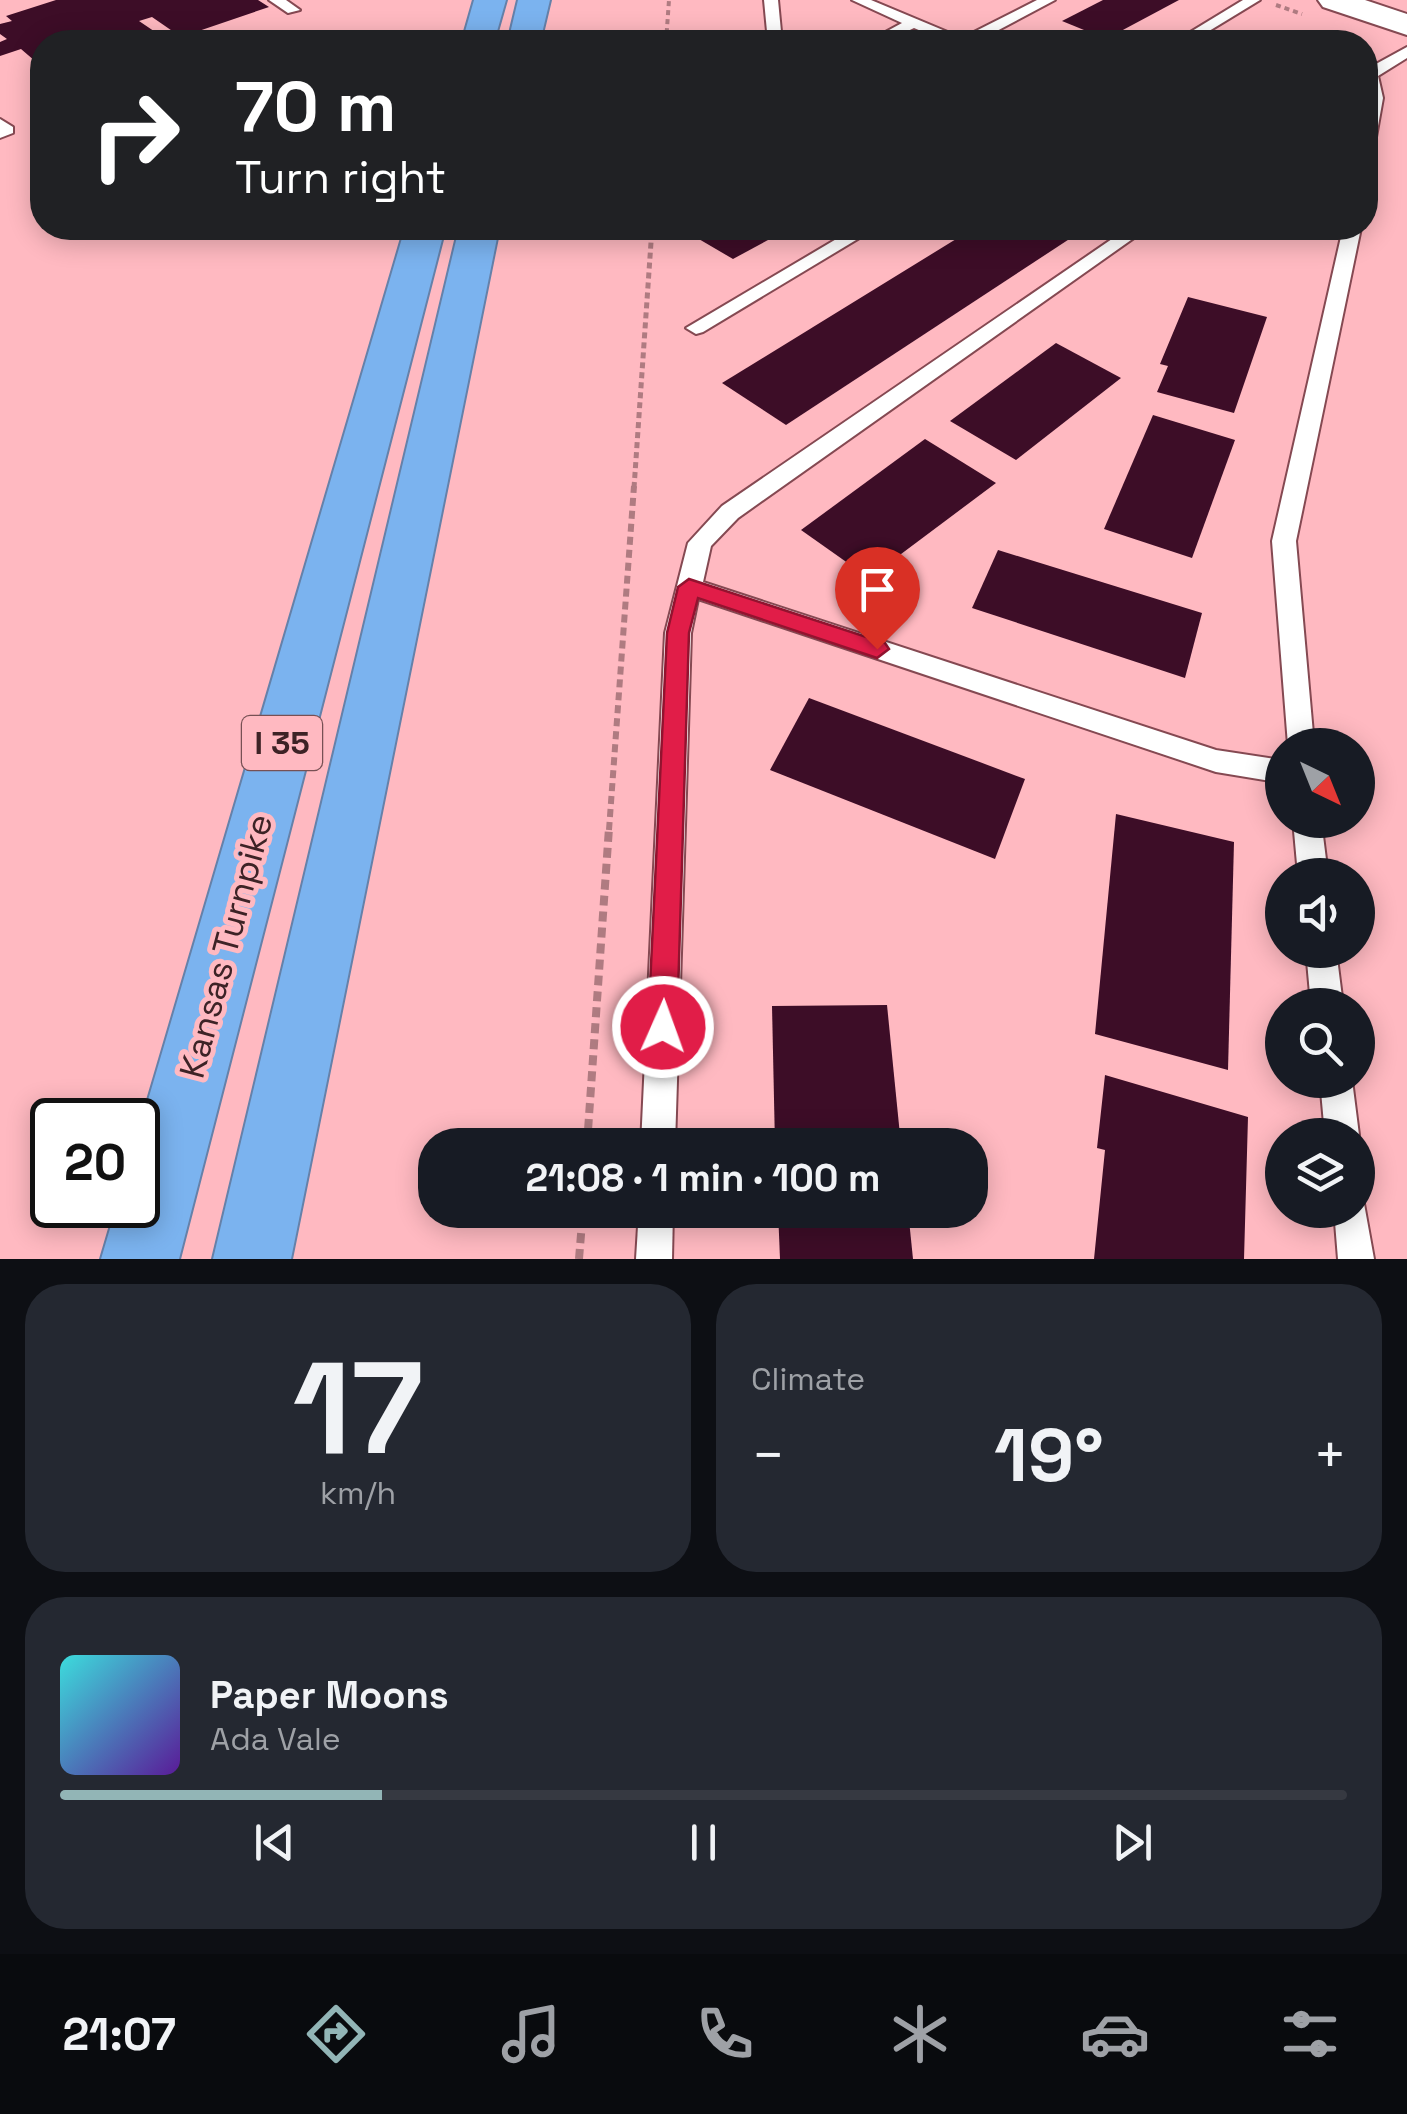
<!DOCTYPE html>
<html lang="en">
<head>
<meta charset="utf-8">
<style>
  :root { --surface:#171b24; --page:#242831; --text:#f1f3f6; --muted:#9ea1a6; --line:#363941; --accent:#92b5b6 }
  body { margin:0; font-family:"Space Grotesk",sans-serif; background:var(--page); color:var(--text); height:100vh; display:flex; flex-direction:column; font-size:38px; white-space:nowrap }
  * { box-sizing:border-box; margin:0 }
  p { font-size:32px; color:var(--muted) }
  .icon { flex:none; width:55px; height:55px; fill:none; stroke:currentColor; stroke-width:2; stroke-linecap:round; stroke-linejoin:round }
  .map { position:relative; height:1259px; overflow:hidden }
  .panel { display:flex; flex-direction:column; gap:25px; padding:25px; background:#0d0f14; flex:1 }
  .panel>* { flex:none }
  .guide { position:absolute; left:30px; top:30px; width:1348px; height:210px; border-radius:40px; box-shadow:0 5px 25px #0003; background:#202124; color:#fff; overflow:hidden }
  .needle { width:65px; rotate:137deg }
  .buttons { position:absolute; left:1265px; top:728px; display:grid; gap:20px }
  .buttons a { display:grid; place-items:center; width:110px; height:110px; border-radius:50%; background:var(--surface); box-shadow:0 5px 25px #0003; font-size:50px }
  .speed { position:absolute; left:30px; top:1098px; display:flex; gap:20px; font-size:50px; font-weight:700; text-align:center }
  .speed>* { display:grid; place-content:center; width:130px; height:130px; border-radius:50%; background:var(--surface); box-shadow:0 5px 25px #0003; line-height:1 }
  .speed .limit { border:5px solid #111; border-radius:15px; background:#fff; color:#111 }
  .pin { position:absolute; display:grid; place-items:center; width:85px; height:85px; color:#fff; margin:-102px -42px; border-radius:50% 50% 50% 0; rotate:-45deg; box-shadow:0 0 10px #0007 }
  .pin .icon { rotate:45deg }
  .me { position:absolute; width:110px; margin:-55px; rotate:2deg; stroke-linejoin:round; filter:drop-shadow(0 0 8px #0008) }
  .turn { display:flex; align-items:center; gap:35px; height:210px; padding:0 40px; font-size:45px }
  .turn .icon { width:130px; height:130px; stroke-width:2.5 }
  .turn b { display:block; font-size:70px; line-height:85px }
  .big { font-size:75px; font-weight:700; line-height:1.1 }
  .panel .widget { flex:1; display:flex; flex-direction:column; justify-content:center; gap:15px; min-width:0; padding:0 35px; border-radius:40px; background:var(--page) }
  .panel .dial { align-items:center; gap:0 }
  .dial b { font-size:130px; line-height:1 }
  .song { display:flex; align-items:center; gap:30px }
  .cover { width:120px; height:120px; border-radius:15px; background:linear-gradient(135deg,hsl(180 70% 55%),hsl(270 70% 35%)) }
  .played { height:10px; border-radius:5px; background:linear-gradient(90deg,var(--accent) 25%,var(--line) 25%) }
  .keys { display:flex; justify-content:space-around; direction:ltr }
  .heat { display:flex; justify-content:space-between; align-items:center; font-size:55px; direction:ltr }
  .panel .tiles { flex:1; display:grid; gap:25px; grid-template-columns:1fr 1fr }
  .widget:last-child { grid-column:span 2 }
  .trip { position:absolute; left:418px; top:1128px; width:570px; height:100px; border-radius:40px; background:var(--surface); box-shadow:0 5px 25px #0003; font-weight:700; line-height:100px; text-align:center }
  .dock { display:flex; height:160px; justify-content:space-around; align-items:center; background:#090b0e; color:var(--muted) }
  .dock .icon { width:70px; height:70px }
  .dock .current { color:var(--accent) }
  .dock b { font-size:45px; color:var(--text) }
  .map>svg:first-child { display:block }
  .building { fill:#3d0d27 }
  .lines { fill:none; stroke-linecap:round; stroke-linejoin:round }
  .service-casing { stroke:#854952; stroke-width:4 }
  .secondary-casing { stroke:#854952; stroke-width:4 }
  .motorway-casing { stroke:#6581a9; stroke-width:4 }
  .path-far3 { stroke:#af7b81; stroke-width:4; stroke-dasharray:5 4; stroke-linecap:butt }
  .path-far2 { stroke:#af7b81; stroke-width:5; stroke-dasharray:6 4; stroke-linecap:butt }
  .path-far1 { stroke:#af7b81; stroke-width:6; stroke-dasharray:8 5; stroke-linecap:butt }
  .path { stroke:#af7b81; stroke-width:8; stroke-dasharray:10 6; stroke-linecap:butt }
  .service { fill:#fff; fill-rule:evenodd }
  .secondary { fill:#fff; fill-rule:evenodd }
  .motorway { fill:#7bb3ef; fill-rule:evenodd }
  .route { fill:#e11d48; stroke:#92132f; stroke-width:2.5 }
  .labels { text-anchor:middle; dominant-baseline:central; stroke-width:10; stroke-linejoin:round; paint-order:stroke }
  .shield { fill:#ffb9c1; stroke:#775054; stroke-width:2.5 }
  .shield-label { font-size:32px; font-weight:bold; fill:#3d2326 }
  .street-label { font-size:35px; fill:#3d2326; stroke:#ffb9c1 }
</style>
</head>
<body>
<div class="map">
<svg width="1407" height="1259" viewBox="0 0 1407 1259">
  <rect width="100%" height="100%" fill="#ffb9c1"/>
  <g class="building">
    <path d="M56 0H258L269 7 181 37 152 17 139 21 170 42H42V67L21 49 0 56V42L7 39 0 34V24L12 21 6 16Z"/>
    <path d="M1103 0H1179L1106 39 1062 21Z"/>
    <path d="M680 228H790L733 259Z"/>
    <path d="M974 228H1063L1077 234 786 425 722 383Z"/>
    <path d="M1188 297 1267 317 1234 413 1157 392 1168 366 1160 364Z"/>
    <path d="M1056 343 1121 378 1016 460 950 421Z"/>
    <path d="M1153 415 1235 440 1192 558 1104 529Z"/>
    <path d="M925 439 996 483 869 578 801 530Z"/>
    <path d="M998 550 1202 613 1185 678 972 608Z"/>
    <path d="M809 698 1025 779 995 859 770 770Z"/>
    <path d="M1116 814 1234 842 1228 1070 1095 1034Z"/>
    <path d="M887 1005 901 1145H775L772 1006Z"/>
    <path d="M1105 1075 1248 1117 1244 1259H1094L1105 1150 1097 1148Z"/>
    <path d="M778 1210H908L913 1259H780Z"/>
  </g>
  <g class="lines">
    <defs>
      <g id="service">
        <path d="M269 0H286L300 10 288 13Z"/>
        <path d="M764 0H778L782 42H768Z"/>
        <path d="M852 0H871L962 38 1037 0H1055L976 42H947L914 28 885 42H867L902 23Z"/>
        <path d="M1243 0H1260L1191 42H1174Z"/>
        <path d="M1407 47V58L1378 76 1383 98 1373 154 1365 159V70Z"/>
        <path d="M0 119 13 127V133L0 138Z"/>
        <path d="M855 228H876L703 332 696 334 686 328Z"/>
        <path d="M1128 228H1148L738 518 711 546 703 582 1216 750 1282 760V783L1216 772 698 599 691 633 675 1145H641L665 633 688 543 722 506Z"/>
        <path d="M1343 228H1361L1296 541 1314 745H1288L1272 541Z"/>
        <path d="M1293 820H1321L1328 875H1298Z"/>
        <path d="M1306 950H1336L1343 1005H1311Z"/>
        <path d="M1320 1080H1352L1359 1135 1358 1138V1135H1325Z"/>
        <path d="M1358 1195 1363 1198 1374 1259H1338L1334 1210H1358Z"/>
        <path d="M639 1210H673L672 1259H636Z"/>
      </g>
      <path id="secondary" d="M1318 0H1365L1407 14V35L1323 7Z"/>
      <g id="motorway">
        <path d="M474 0H506L494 42H462Z"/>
        <path d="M518 0H550L540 42H508Z"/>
        <path d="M405 228H445L179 1259H101L117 1205H138V1134Z"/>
        <path d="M459 228H499L291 1259H213Z"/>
      </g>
    </defs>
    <use href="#service" class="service-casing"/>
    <use href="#secondary" class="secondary-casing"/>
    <use href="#motorway" class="motorway-casing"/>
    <g class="path-far3">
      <path d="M1276 5 1302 14"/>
      <path d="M666 42 669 0"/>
    </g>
    <path class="path-far2" d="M634 488 652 228"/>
    <path class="path-far1" d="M609 830 634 486"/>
    <g class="path">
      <path d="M587 1145 609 828"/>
      <path d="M579 1259 583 1210"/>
    </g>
    <use href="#service" class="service"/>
    <use href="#secondary" class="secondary"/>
    <use href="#motorway" class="motorway"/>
  </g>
  <path class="route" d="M689 579 885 643 889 649 877 658 698 598 689 633 677 1027 673 1037 663 1041 653 1037 648 1027 667 633 678 587Z"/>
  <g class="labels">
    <rect class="shield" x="242" y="716" width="80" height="54" rx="8"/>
    <g class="shield-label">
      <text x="282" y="743">I 35</text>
    </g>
    <g class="street-label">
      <text transform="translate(226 946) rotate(-75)">Kansas Turnpike</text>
    </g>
  </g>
</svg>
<div class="buttons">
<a><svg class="needle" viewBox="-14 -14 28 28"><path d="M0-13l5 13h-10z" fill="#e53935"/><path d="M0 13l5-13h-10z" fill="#9ea1a6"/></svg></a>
<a><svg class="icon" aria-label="sound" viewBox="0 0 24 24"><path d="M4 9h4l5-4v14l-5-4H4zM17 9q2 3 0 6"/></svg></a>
<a><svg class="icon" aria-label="search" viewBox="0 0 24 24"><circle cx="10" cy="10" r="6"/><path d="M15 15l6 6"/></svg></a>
<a><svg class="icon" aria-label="layers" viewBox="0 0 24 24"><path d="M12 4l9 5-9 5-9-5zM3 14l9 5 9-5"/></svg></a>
</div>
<div class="speed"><div class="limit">20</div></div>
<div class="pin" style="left:877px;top:649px;background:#d93025"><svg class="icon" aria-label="arrive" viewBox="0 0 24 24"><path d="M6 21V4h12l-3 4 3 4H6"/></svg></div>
<svg class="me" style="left:663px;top:1027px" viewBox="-20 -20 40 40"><circle r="17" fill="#e11d48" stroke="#fff" stroke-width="3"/><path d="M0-11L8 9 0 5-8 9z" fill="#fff"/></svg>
<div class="trip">21:08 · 1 min · 100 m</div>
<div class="guide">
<div class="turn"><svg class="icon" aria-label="right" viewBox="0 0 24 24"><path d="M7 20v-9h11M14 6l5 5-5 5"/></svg><div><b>70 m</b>Turn right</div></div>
</div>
</div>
<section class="panel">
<div class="tiles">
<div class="widget dial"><b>17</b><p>km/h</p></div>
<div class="widget"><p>Climate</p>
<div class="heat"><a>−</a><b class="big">19°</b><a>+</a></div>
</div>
<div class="widget">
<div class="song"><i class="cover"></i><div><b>Paper Moons</b><p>Ada Vale</p></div></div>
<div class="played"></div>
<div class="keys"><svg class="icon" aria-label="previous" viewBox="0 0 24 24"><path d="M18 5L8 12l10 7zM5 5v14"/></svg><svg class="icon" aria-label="pause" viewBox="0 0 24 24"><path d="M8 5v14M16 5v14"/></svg><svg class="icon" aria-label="next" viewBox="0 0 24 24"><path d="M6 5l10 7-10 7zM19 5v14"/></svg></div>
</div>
</div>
</section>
<nav class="dock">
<b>21:07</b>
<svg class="icon current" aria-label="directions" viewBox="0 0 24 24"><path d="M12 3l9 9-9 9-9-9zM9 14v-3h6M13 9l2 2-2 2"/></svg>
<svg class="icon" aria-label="music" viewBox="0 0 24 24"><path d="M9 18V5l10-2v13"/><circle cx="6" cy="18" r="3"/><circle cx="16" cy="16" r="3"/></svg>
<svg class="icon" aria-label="phone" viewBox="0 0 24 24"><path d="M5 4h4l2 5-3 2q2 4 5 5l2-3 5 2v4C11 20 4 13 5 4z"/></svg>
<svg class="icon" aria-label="climate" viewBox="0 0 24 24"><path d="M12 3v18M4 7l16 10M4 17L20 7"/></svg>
<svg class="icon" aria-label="car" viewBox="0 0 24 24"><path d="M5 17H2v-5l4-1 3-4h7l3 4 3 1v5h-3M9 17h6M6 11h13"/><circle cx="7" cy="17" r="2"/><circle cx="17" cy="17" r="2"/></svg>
<svg class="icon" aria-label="filters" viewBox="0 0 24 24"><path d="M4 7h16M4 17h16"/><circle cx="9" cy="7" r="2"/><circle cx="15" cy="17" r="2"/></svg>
</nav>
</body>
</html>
